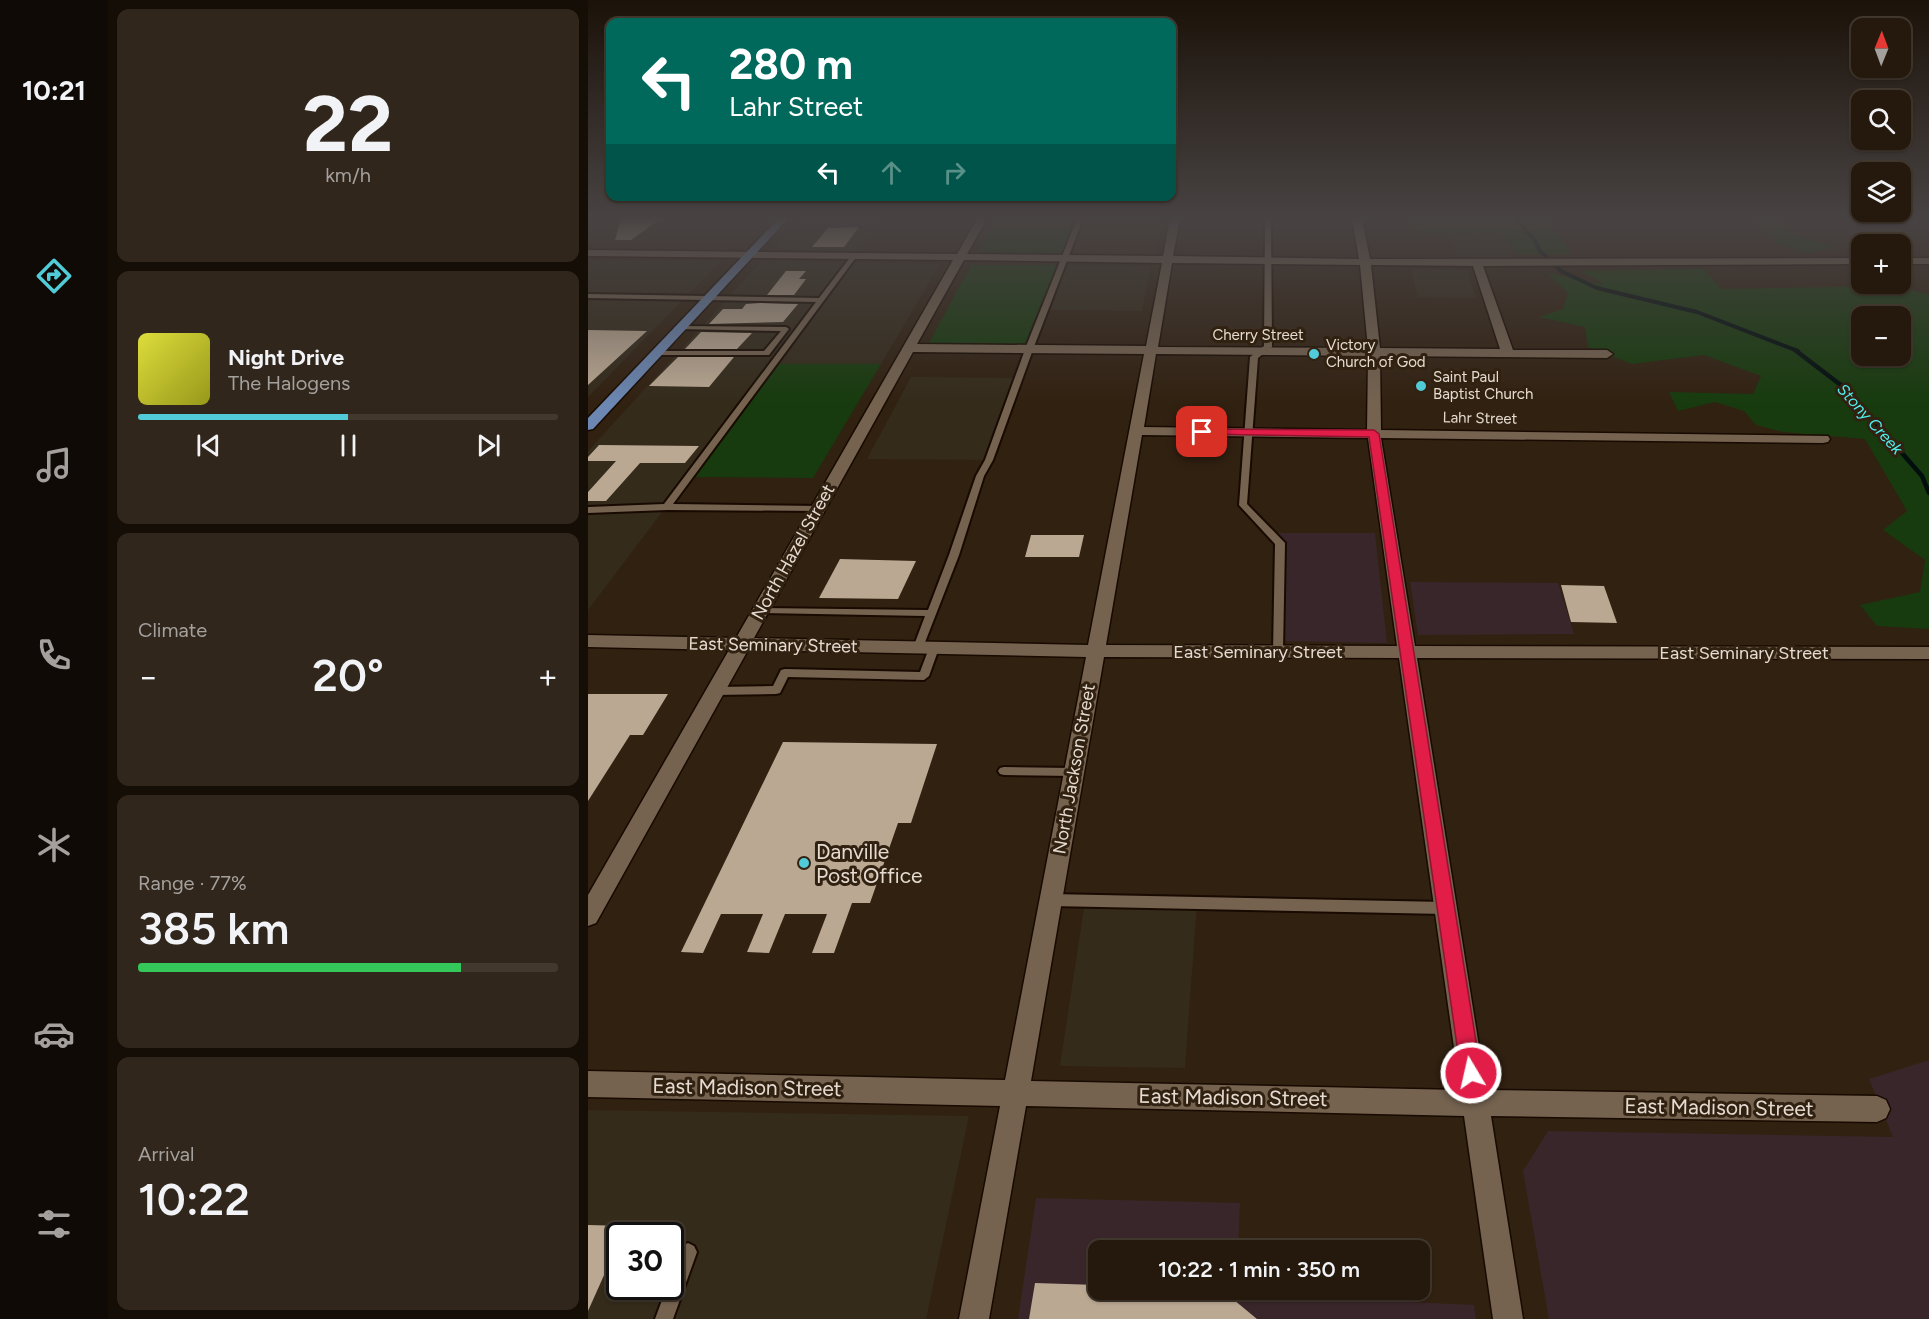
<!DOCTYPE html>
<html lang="en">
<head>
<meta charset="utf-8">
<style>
  :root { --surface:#25190d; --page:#31261b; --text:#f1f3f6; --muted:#a3a09d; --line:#42382e; --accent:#52cbd8 }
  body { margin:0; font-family:Figtree,sans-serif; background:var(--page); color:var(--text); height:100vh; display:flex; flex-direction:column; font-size:22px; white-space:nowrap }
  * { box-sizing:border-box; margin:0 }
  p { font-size:20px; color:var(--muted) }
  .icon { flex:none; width:33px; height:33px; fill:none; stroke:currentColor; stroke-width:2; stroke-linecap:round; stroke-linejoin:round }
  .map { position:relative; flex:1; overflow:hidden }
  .panel { display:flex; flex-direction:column; gap:9px; padding:9px; background:#140e07; width:480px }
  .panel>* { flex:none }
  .hud { position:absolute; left:18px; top:18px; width:570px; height:183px; border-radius:12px; box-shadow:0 2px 4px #0004,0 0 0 2px var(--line); background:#00695c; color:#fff; overflow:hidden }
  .needle { width:39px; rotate:1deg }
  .controls { position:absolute; left:1263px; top:18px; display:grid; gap:12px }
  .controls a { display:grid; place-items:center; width:60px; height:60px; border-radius:12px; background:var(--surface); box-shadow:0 2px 4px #0004,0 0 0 2px var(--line); font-size:30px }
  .speed { position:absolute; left:18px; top:1222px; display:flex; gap:12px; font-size:30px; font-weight:700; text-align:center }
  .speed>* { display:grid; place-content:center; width:78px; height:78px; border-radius:50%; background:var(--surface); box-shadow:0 2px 4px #0004,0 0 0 2px var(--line); line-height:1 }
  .speed .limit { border:3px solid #111; border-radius:9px; background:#fff; color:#111 }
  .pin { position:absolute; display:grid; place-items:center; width:51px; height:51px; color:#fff; margin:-26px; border-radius:12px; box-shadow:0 3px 9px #0006 }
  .me { position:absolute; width:66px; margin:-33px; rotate:351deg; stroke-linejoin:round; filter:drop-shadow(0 0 4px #0008) }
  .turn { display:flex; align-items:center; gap:21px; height:126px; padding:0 24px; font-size:27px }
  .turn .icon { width:78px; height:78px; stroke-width:2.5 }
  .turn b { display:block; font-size:42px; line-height:51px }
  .lanes { display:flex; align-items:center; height:57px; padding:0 24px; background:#0003; justify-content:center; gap:30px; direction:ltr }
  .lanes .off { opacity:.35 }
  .big { font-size:45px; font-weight:600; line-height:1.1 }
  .panel .tile { flex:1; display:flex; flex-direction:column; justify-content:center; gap:9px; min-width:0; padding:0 21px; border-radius:12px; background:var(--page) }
  .panel .dial { align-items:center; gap:0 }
  .dial b { font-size:78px; line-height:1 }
  .song { display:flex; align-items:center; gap:18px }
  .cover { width:72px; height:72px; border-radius:9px; background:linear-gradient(135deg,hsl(60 70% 55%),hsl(60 70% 35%)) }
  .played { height:6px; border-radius:3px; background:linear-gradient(90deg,var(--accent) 50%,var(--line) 50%) }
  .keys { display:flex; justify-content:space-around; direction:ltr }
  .heat { display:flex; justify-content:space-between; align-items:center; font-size:33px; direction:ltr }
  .charge { height:9px; border-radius:4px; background:linear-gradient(90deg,#34c759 77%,var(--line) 0) }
  .trip { position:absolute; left:500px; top:1240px; width:342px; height:60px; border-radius:12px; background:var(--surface); box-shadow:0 2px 4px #0004,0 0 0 2px var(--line); font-weight:600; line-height:60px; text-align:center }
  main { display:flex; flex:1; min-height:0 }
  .dock { display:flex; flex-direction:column; width:108px; justify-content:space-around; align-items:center; background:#0f0a05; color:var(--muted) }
  .dock .icon { width:42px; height:42px }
  .dock .selected { color:var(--accent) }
  .dock b { font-size:27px; color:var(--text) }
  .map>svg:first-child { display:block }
  .commercial { fill:#342b1b; fill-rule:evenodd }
  .industrial { fill:#39262a }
  .built { fill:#3b2710 }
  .green { fill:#173b0e; fill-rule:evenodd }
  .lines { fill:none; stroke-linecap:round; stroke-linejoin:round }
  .stream-far1 { stroke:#020e0e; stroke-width:4 }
  .stream { stroke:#020e0e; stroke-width:4.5 }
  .building { fill:#baa893 }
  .lane-casing { stroke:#180a00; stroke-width:4 }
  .street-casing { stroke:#180a00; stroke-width:3 }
  .primary-casing { stroke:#180a00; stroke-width:3 }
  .lane { fill:#756350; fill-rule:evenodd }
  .street { fill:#756350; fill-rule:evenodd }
  .primary { fill:#6b87b2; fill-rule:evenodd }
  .route { fill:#e11d48; stroke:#92132f; stroke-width:1.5 }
  .poi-dot { fill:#52cbd8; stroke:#312111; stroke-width:2 }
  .labels { text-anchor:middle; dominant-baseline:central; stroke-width:6; stroke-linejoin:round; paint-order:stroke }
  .far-street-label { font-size:15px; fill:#e6dbd1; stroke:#312111 }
  .far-poi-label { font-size:15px; fill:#e6dbd1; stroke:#312111; text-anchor:start }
  .far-water-label { font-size:16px; font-style:italic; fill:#4ef1f1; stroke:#312111 }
  .street-label { font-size:18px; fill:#e6dbd1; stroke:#312111 }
  .near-poi-label { font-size:21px; fill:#e6dbd1; stroke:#312111; text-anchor:start }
  .near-street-label { font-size:21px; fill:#e6dbd1; stroke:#312111 }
</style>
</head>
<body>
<main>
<nav class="dock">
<b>10:21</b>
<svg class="icon selected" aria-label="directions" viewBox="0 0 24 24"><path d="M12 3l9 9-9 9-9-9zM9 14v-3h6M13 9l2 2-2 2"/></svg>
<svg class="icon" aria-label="music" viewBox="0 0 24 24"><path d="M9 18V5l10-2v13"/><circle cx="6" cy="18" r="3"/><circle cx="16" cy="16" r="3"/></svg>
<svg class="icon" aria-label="phone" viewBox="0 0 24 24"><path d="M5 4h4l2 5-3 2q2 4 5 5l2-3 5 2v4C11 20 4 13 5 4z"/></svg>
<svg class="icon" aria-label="climate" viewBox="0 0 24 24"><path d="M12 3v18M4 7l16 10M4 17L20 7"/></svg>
<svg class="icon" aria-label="car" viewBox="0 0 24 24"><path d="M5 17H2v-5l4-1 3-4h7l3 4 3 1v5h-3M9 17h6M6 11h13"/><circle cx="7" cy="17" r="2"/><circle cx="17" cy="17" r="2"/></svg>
<svg class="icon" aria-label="filters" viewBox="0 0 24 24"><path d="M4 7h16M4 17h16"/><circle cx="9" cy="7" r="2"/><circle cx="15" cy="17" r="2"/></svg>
</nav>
<section class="panel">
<div class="tile dial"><b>22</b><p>km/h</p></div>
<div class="tile">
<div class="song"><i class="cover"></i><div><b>Night Drive</b><p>The Halogens</p></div></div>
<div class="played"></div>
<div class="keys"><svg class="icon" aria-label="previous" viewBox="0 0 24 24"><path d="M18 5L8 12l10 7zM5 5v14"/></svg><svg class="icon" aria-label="pause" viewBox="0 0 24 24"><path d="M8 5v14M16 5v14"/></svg><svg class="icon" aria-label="next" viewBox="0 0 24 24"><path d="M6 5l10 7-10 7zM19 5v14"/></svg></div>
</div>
<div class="tile"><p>Climate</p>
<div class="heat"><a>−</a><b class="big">20°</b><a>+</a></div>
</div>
<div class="tile"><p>Range · 77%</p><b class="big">385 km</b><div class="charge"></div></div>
<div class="tile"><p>Arrival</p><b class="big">10:22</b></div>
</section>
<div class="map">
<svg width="1341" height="1319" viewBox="0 0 1341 1319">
  <rect width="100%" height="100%" fill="#312111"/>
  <g class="commercial">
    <path d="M213 219H296L272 251 185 250Z"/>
    <path d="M875 231 911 232 922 244 927 257 870 258 860 233Z"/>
    <path d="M0 260 133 261 0 397Z"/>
    <path d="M174 261 352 264 293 364H186L0 610V451Z"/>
    <path d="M473 265 563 266 554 311 457 310Z"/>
    <path d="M823 269 879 270 888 298 830 297Z"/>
    <path d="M323 377 431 378 401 460 279 459Z"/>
    <path d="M497 901 609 903 597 1068 472 1066Z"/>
    <path d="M0 1110 381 1116 338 1319H0ZM32 1236H82V1287H32Z"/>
  </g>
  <g class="industrial">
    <path d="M682 533H787L799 643 690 641 692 544Z"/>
    <path d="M822 582 970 583 986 634 830 635Z"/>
    <path d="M1341 1060V1319H961L935 1171 960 1131 1305 1137 1281 1079Z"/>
    <path d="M448 1198 652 1203 650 1251H510V1290H648V1294L886 1305 888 1319H430Z"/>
  </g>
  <path class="built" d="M492 219H572L565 254 477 253Z"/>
  <g class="green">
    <path d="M408 219H492L477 253 390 252Z"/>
    <path d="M820 219H955L965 227 984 254H930L911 232 846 234 822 228Z"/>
    <path d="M1162 219H1189L1204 235 1248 247 1219 253 1189 243Z"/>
    <path d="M383 265H473L443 344 341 343Z"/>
    <path d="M1116 269 1133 289 1302 286 1341 294V629L1289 626 1272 605 1332 592 1337 560 1295 530 1319 511 1277 439 1195 432 1168 425 1156 411 1127 402 1090 411 1081 392 1165 394 1173 376 1116 355 1044 364 1000 347 997 327 951 317 975 309 980 293 959 273 1013 284H1017L991 271ZM1274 316H1312V356H1274Z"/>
    <path d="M186 364H293L225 478 102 477Z"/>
  </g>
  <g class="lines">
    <path class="stream-far1" d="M928 219 946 239 952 251 973 271 1009 288 1109 312 1210 351"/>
    <path class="stream" d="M1207 350 1258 389 1334 476 1341 493"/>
  </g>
  <g class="building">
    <path d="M36 219H72L43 240H27L32 222Z"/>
    <path d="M271 227 256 247H224L240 228Z"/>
    <path d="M198 271H218L211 279H218L206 295H179Z"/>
    <path d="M158 304 172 303 210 304 195 322 121 324 135 309H154Z"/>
    <path d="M0 330 59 331 0 385Z"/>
    <path d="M113 332 164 333 149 349H97Z"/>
    <path d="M90 357H146L121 387 61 386Z"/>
    <path d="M11 445 111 446 97 463H52L18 501H0V492L28 461H0V457Z"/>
    <path d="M443 535H496L491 557H437Z"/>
    <path d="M252 559 328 561 310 599 231 598Z"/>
    <path d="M973 585 1016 586 1029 623 983 622Z"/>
    <path d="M0 694H80L55 735H42L0 801Z"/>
    <path d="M195 742 349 744 323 823H310L282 903H264L246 953H224L239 914H197L181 953 159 952 175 914H133L115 953 93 952Z"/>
    <path d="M0 1225 38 1226 0 1311Z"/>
    <path d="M447 1283 510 1285V1290H634L669 1319H441Z"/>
  </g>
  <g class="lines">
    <defs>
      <g id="lane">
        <path d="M489 219H495L447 344 405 460 396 476 371 555 334 650H326L325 648 337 616 168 613 167 611 172 608 340 610 361 555 388 476 397 460 439 344Z"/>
        <path d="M677 219H683L684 347 670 358 659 504 697 543 695 652 690 655 685 652 687 544 651 505 662 357 676 346Z"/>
        <path d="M264 255 269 256 85 504 230 506 233 507V511L79 510 0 513V507L76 504 228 302 0 298V294L231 298Z"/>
        <path d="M92 326 198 327 201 329 181 355H66L65 353 69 351H176L193 331 90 329V327Z"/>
        <path d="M346 645 351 648 341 676 336 680 200 677 192 693 188 694 127 695 122 691 127 687 185 686 193 670 197 669 332 672 341 648Z"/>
        <path d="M416 767 486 768 490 769 492 772 490 775 486 776 416 775 412 774 410 771 412 768Z"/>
        <path d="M462 894 857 902 862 904 864 908 862 912 857 914 462 906 457 904 455 900 457 896Z"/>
        <path d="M100 1243 106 1246 109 1252 85 1319H67L79 1287H82V1277L94 1246Z"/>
      </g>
      <g id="street">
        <path d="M389 219H399L379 254 575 256 582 219H592L585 256 771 259 764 219H774L782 259 1274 258V264L895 266 925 350H1019L1025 354 1019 358 792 356 793 430 1240 436 1242 439 1240 442 1235 443 793 438 827 646 1341 647V659L829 658 898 1090 1289 1096 1298 1100 1302 1109 1298 1118 1289 1122 903 1116 935 1319H905L876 1116 438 1106 401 1319H371L412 1106 0 1097V1071L417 1080 498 657 160 650 8 923 0 926V895L141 650 0 647V635L148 638 365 260 0 256V250L369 254ZM376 260 574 263 558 346 329 344ZM584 263 772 265 780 348 570 347ZM783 265 885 266 912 349 792 348ZM325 352 556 354 500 645 166 638ZM568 354 780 356 779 430 556 427ZM554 435 780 438 809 646 518 645ZM516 657 811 658 872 1090 443 1081Z"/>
        <rect x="1312" y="258" width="29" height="6"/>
      </g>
      <path id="primary" d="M190 219H200L5 429 0 430V418Z"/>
    </defs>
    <use href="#lane" class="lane-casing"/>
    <use href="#street" class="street-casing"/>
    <use href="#primary" class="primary-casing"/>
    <use href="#lane" class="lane"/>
    <use href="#street" class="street"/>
    <use href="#primary" class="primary"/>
  </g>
  <linearGradient id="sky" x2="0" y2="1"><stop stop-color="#1b1209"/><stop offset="0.54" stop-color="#484343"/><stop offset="1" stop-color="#484343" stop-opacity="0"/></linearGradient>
  <rect width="1341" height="404" fill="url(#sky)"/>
  <path class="route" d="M614 429 786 430 791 434 893 1073 890 1079 883 1082 876 1079 873 1073 781 437 610 434 608 432Z"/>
  <g class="poi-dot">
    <circle cx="726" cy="354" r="6"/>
    <circle cx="833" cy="386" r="6"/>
    <circle cx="216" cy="863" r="6"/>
  </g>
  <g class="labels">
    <g class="far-street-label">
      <text x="670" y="335">Cherry Street</text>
      <text transform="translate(892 418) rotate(1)">Lahr Street</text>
    </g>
    <g class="far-poi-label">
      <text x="738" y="345">Victory<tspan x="738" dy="17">Church of God</tspan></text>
      <text x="845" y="377">Saint Paul<tspan x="845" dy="17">Baptist Church</tspan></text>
    </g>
    <g class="far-water-label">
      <text transform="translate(1282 419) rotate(48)">Stony Creek</text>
    </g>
    <g class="street-label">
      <text transform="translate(205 552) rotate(-61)">North Hazel Street</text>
      <text transform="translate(185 645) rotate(1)">East Seminary Street</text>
      <text x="670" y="652">East Seminary Street</text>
      <text x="1156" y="653">East Seminary Street</text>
      <text transform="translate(486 769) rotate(-80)">North Jackson Street</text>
    </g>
    <g class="near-poi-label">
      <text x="228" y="851">Danville<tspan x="228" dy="24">Post Office</tspan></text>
    </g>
    <g class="near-street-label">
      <text transform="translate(159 1087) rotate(1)">East Madison Street</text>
      <text transform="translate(645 1097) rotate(1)">East Madison Street</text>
      <text transform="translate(1131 1107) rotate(1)">East Madison Street</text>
    </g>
  </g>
</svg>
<div class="controls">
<a><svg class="needle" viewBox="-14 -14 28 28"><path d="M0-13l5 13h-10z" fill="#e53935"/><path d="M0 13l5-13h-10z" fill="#a3a09d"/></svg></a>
<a><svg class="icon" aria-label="search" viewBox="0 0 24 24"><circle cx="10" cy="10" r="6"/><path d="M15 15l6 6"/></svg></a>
<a><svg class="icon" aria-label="layers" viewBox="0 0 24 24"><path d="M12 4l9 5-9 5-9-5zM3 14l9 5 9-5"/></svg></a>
<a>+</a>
<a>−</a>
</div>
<div class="speed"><div class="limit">30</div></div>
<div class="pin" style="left:614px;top:432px;background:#d93025"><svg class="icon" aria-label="arrive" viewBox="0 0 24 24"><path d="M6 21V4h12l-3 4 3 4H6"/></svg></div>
<svg class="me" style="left:883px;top:1073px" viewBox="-20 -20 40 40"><circle r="17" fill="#e11d48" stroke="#fff" stroke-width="3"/><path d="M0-11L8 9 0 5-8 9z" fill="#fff"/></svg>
<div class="trip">10:22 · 1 min · 350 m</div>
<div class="hud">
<div class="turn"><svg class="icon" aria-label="left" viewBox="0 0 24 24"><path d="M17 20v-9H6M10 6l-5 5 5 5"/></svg><div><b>280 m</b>Lahr Street</div></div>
<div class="lanes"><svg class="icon" aria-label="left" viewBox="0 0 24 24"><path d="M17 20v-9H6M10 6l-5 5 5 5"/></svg><svg class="icon off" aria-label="ahead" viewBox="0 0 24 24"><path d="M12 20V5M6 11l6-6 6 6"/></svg><svg class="icon off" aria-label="right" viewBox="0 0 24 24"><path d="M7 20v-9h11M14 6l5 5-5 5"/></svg></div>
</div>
</div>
</main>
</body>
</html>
